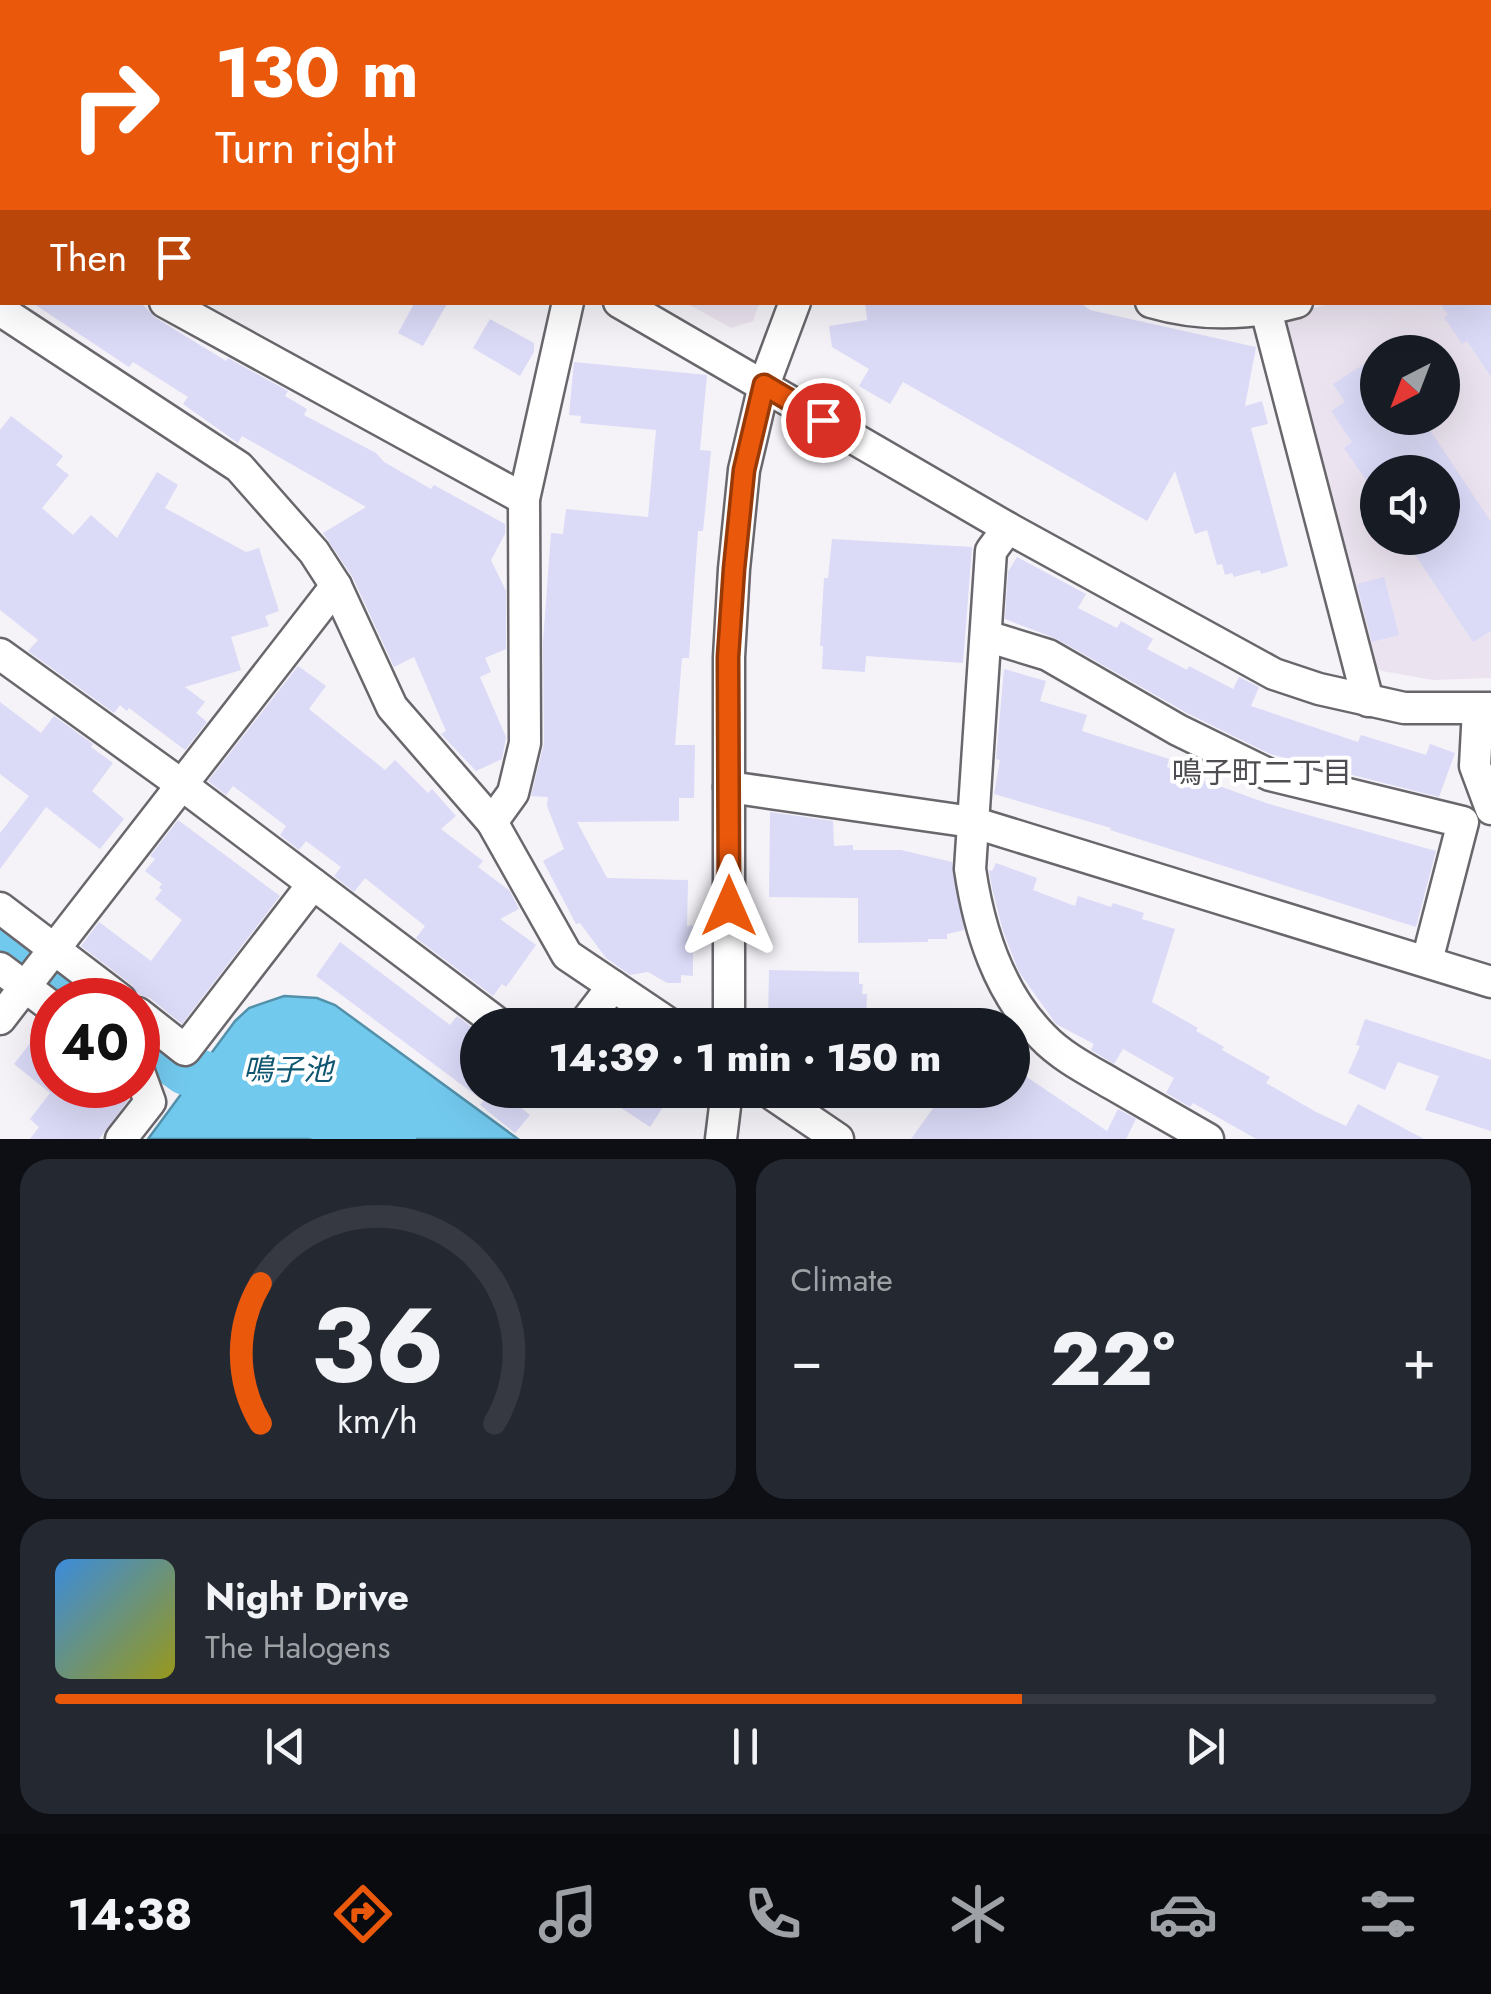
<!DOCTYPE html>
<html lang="en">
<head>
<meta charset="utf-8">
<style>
  :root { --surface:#171b24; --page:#242831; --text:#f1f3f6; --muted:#9ea1a6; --line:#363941; --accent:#ea580c }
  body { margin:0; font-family:Jost,"Noto Sans JP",sans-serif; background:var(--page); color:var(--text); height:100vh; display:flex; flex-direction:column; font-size:38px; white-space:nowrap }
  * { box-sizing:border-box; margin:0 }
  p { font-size:32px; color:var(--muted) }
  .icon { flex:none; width:55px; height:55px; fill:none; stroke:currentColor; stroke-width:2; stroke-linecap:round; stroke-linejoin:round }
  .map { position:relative; height:1139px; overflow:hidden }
  .details { display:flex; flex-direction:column; gap:20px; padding:20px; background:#0d0f14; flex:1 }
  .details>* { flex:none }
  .top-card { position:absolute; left:0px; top:0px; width:1492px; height:305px; box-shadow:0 10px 40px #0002; background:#ea580c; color:#fff; overflow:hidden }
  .needle { width:65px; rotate:222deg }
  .tools { position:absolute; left:1360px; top:335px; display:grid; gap:20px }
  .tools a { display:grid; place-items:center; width:100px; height:100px; border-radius:50%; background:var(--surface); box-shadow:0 10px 40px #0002; font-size:50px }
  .speed { position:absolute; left:30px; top:978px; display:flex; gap:20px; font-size:50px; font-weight:700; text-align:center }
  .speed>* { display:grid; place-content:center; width:130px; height:130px; border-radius:50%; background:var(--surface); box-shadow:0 10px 40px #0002; line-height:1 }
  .speed .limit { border:15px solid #d22; background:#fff; color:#111 }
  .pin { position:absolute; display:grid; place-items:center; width:85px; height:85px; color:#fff; margin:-42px; border:5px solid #fff; border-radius:50%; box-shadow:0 2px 10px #0007 }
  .me { position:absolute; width:110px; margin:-55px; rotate:0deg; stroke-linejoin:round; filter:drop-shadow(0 0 8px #0008) }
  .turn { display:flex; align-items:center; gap:35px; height:210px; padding:0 50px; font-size:45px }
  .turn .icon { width:130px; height:130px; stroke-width:2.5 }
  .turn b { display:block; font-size:70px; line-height:85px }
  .then { display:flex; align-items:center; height:95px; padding:0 50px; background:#0003; gap:20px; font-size:38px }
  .big { font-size:75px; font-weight:800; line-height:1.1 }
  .details .widget { flex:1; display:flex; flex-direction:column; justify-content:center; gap:15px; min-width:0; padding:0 35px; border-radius:30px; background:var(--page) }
  .details .dial { align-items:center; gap:0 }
  .dial svg { height:260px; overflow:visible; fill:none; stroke:var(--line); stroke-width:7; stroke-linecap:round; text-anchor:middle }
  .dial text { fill:var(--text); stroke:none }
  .song { display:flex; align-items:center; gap:30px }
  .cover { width:120px; height:120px; border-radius:15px; background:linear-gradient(135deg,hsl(210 70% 55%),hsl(60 70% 35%)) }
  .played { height:10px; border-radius:5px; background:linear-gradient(90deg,var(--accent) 70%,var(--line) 70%) }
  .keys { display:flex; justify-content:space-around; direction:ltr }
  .heat { display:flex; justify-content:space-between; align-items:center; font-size:55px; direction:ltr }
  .details .tiles { flex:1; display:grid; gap:20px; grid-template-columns:1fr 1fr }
  .widget:last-child { grid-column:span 2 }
  .trip { position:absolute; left:460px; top:1008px; width:570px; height:100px; border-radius:50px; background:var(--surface); box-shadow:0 10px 40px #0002; font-weight:800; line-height:100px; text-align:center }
  .tab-bar { display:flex; height:160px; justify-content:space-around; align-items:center; background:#090b0e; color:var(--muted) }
  .tab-bar .icon { width:70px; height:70px }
  .tab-bar .selected { color:var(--accent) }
  .tab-bar b { font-size:45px; color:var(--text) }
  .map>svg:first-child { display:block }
  .built { fill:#ebe4f0; fill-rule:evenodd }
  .green { fill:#dee9a4 }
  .water { fill:#72c9ee; stroke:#5390aa; stroke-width:2.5 }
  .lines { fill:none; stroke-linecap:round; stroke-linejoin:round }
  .river { stroke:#72c9ee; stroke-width:50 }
  .building { fill:#dbdaf7 }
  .minor-casing { stroke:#69676c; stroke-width:35 }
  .minor { stroke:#fff; stroke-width:30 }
  .route-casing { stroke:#983908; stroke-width:25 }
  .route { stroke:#ea580c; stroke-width:18 }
  .labels { text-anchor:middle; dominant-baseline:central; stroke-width:8; stroke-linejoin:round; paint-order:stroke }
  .neighbourhood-label { font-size:30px; fill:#4f4d51; stroke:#fff }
  .water-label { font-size:30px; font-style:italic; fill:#0f5670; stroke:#fff }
</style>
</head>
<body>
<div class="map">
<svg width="1491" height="1139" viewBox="0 0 1491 1139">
  <rect width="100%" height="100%" fill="#f5f3f8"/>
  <g class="built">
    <path d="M160 0H408L164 2Z"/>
    <path d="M1491 176V678L1433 680 1382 671 1369 664 1281 328 1288 316 1332 303 1490 302ZM1378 352H1442V418H1378ZM1378 472H1442V538H1378Z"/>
    <path d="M686 303H759L753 321 731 328Z"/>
  </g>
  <path class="green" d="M992 0H1391L1393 2H990Z"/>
  <path class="water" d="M284 996 317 998 335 1005 518 1139H148L235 1021 249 1008Z"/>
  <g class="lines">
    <g class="river">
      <path d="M0 936 89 1000"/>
      <path d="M138 1035 186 1070 391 1139"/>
    </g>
  </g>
  <g class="building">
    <path d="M31 302H140L156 318 226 361 228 358 288 391 285 396 307 409 304 415 376 453 384 462 431 489 434 485 505 524V534L491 560 506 591V649L485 658 491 672 480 677 506 737 502 759 476 771 441 734 446 731 414 657 394 667 353 578 323 533 366 507 242 436 238 443 183 404 188 397 133 362 129 367Z"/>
    <path d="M415 302H448L423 346 398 333Z"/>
    <path d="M865 302H1079L1090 310 1256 347 1245 406 1262 401 1268 424 1251 428 1288 566 1261 574 1260 570 1234 577 1232 573 1225 575 1222 564 1217 565 1207 530 1195 534 1175 471 1147 521 903 382 890 404 859 386 869 369 832 347 829 326 867 320Z"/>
    <path d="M1439 302H1491V377L1467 341 1462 344 1444 317 1448 315Z"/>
    <path d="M490 319 534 343V352L520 376 473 348Z"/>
    <path d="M1378 355V418H1422L1491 522V631L1473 642 1404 538H1442V472H1378V498L1344 448 1352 442 1331 411 1345 402 1333 384Z"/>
    <path d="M574 362 707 375 700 450 711 451 703 531H698L689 658H682L675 745H695L694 798H679V821L577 822 607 878 688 880 687 926 693 925V976L681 975V983H667L648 972 630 975 606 958 580 923 576 924 543 861 564 849 547 806 548 797 531 796 544 743 543 642 551 533 563 534 566 509 648 517 656 430 580 423 581 416 569 415Z"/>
    <path d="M11 416 63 456 56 465 69 475 42 508 73 535 91 515 117 538 157 472 178 485 165 508 246 552 259 548 279 611 265 616 269 626 231 637 241 670 185 687 205 702 196 713 207 722 185 750 129 708 127 711 120 705 114 713 28 651 38 640 0 610V430Z"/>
    <path d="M832 539 972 547 963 663 866 656 865 672 822 669 823 646H820L824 578H828Z"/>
    <path d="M1017 557 1086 594 1078 608 1117 628 1121 621 1153 639 1147 649 1187 670 1189 666 1233 689 1239 677 1259 687 1251 706 1358 742 1361 735 1426 755 1430 744 1455 753 1439 797 1270 754 1187 713 1057 639 1005 619 1008 572Z"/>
    <path d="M1384 577 1399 635 1372 642 1357 584Z"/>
    <path d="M298 666 326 686 309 709 385 770 395 760 428 793 432 789 456 816 441 829 483 861 478 867 510 891 519 909 500 919 536 945 506 987 502 984 493 996 416 938 425 926 365 878 354 892 334 876 341 867 306 841 299 850 280 835 286 826 233 786 226 795 208 781Z"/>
    <path d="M1004 669 1046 681 1040 701 1087 715 1082 731 1169 759 1167 767 1266 803 1436 851 1416 927 1110 830 1111 828 994 794 1000 760 996 759Z"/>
    <path d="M0 702 41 733 54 716 93 744 91 747 113 763 92 791 124 819 100 849 46 807 0 869V833L29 796 0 774Z"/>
    <path d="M770 812 833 821 834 846 853 845V850H901L952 862 964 930 947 934V939H928V942L858 943V898L769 897Z"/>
    <path d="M178 820 280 896 182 1024 150 998 139 995 132 985 81 946 99 922 151 961 182 920 155 899 162 890 159 888 162 884 145 871 155 859 150 856Z"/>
    <path d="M996 863 1037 878 1033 890 1075 906 1078 896 1111 907 1113 903 1144 913 1142 919 1175 929 1152 1002 1198 1028 1196 1031 1224 1047 1222 1050 1270 1077 1266 1083 1316 1112 1346 1126 1358 1104 1424 1139H1256L1193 1103 1190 1107 1166 1093 1174 1078 1123 1049 1114 1064 1091 1050 1094 1044 1056 1024 1019 972 1003 931 992 888 989 870 992 871Z"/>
    <path d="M340 942 450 1025 457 1016 478 1032V1097L316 976Z"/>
    <path d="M769 970 859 972V984H863L862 994H867L866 1025H768Z"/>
    <path d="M1365 1019 1491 1060V1131L1425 1110 1439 1076 1398 1062 1385 1090 1348 1073 1360 1046 1356 1045Z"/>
    <path d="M38 1033 52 1046V1089L56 1085H117L127 1092 129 1099 99 1139H30L39 1127 30 1119 50 1093 14 1064Z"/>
    <path d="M1012 1067 1107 1131 1118 1109 1136 1119 1126 1139H911L946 1090H1012Z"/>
    <path d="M491 1090H500L530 1115 515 1133 480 1105Z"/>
    <path d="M594 1090H674L650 1127Z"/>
  </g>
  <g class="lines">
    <defs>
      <g id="minor">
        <path d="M95 0 100 2"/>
        <path d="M641 0 645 2"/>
        <path d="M423 2 425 0"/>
        <path d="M950 2 951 0"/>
        <path d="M1490 161 1491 160"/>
        <path d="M0 214 2 215"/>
        <path d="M165 302 524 499"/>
        <path d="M619 302 1008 528 1274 674 1319 689 1404 708H1491"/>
        <path d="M1151 302C1199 316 1249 315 1297 302"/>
        <path d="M0 310 239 467 314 552 336 586 392 707 492 822 567 955 671 1025"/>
        <path d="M1266 310 1368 701"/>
        <path d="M1008 528 991 551 970 869C979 930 998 992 1043 1037 1062 1057 1090 1071 1114 1085 1145 1103 1177 1121 1208 1139"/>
        <path d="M986 636 1048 655 1178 730 1270 775 1463 822 1427 961"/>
        <path d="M0 654 182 785 500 1025"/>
        <path d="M1478 709 1475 766 1491 809"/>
        <path d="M729 787 972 822 1491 982"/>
        <path d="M492 822 513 793 525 743 524 499 568 302"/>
        <path d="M0 908 121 1000"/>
        <path d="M0 968 52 1007"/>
        <path d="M138 1013 185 1050 313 884"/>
        <path d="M0 1019 336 586"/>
        <path d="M583 1025 613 986"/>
        <path d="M729 1025V657L734 569 744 470 764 385 795 302"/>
        <path d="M766 1090 838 1139"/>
        <path d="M121 1139 150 1102 138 1069"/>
        <path d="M721 1139 727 1090"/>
      </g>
    </defs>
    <use href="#minor" class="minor-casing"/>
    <use href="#minor" class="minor"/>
  </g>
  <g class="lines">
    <defs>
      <path id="route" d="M729 906 728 657 734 569 744 470 764 385 823 420"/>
    </defs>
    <use href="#route" class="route-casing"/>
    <use href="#route" class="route"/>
  </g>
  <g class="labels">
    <g class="neighbourhood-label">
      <text x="1262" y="772">鳴子町二丁目</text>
    </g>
    <g class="water-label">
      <text x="288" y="1069">鳴子池</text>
    </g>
  </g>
</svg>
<div class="tools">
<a><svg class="needle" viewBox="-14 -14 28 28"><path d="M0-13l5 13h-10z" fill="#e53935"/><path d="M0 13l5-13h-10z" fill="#9ea1a6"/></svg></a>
<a><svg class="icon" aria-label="sound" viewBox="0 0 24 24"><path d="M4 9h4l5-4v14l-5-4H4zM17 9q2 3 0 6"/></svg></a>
</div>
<div class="speed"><div class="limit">40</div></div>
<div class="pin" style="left:823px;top:420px;background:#d93025"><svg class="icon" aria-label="arrive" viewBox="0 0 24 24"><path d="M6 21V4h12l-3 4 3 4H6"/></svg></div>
<svg class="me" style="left:729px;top:906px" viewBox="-20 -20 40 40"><path d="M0-17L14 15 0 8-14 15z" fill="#ea580c" stroke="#fff" stroke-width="4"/></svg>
<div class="trip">14:39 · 1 min · 150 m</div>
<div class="top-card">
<div class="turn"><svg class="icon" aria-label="right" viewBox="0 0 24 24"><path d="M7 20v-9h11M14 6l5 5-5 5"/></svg><div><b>130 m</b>Turn right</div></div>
<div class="then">Then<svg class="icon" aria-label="arrive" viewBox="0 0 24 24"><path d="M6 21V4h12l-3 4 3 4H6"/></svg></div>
</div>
</div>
<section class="details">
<div class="tiles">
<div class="widget dial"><svg viewBox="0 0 100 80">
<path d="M14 69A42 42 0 1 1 86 69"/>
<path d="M14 69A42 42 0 0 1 14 26" stroke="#ea580c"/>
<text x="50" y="56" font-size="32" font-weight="700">36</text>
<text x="50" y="72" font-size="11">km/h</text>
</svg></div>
<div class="widget"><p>Climate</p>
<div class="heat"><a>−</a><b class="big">22°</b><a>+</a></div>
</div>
<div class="widget">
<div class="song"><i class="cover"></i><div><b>Night Drive</b><p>The Halogens</p></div></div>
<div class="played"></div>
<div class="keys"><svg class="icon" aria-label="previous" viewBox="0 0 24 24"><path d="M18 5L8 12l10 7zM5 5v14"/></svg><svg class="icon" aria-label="pause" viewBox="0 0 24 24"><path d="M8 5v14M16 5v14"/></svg><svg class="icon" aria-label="next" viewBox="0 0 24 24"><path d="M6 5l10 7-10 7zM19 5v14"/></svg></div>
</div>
</div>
</section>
<nav class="tab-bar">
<b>14:38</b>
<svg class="icon selected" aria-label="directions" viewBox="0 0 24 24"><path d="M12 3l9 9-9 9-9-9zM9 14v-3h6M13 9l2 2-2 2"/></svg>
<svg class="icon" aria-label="music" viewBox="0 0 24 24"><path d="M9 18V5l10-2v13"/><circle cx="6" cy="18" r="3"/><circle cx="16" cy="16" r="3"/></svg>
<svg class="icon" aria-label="phone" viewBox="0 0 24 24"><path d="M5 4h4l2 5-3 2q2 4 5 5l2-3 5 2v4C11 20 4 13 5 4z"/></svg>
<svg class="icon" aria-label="climate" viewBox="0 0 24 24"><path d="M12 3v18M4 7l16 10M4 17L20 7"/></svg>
<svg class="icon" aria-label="car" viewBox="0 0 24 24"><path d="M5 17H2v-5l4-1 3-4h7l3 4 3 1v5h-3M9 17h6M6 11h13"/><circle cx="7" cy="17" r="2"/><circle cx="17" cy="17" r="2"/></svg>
<svg class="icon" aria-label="filters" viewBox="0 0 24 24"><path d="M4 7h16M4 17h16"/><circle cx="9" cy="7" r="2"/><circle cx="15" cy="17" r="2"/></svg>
</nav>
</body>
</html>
